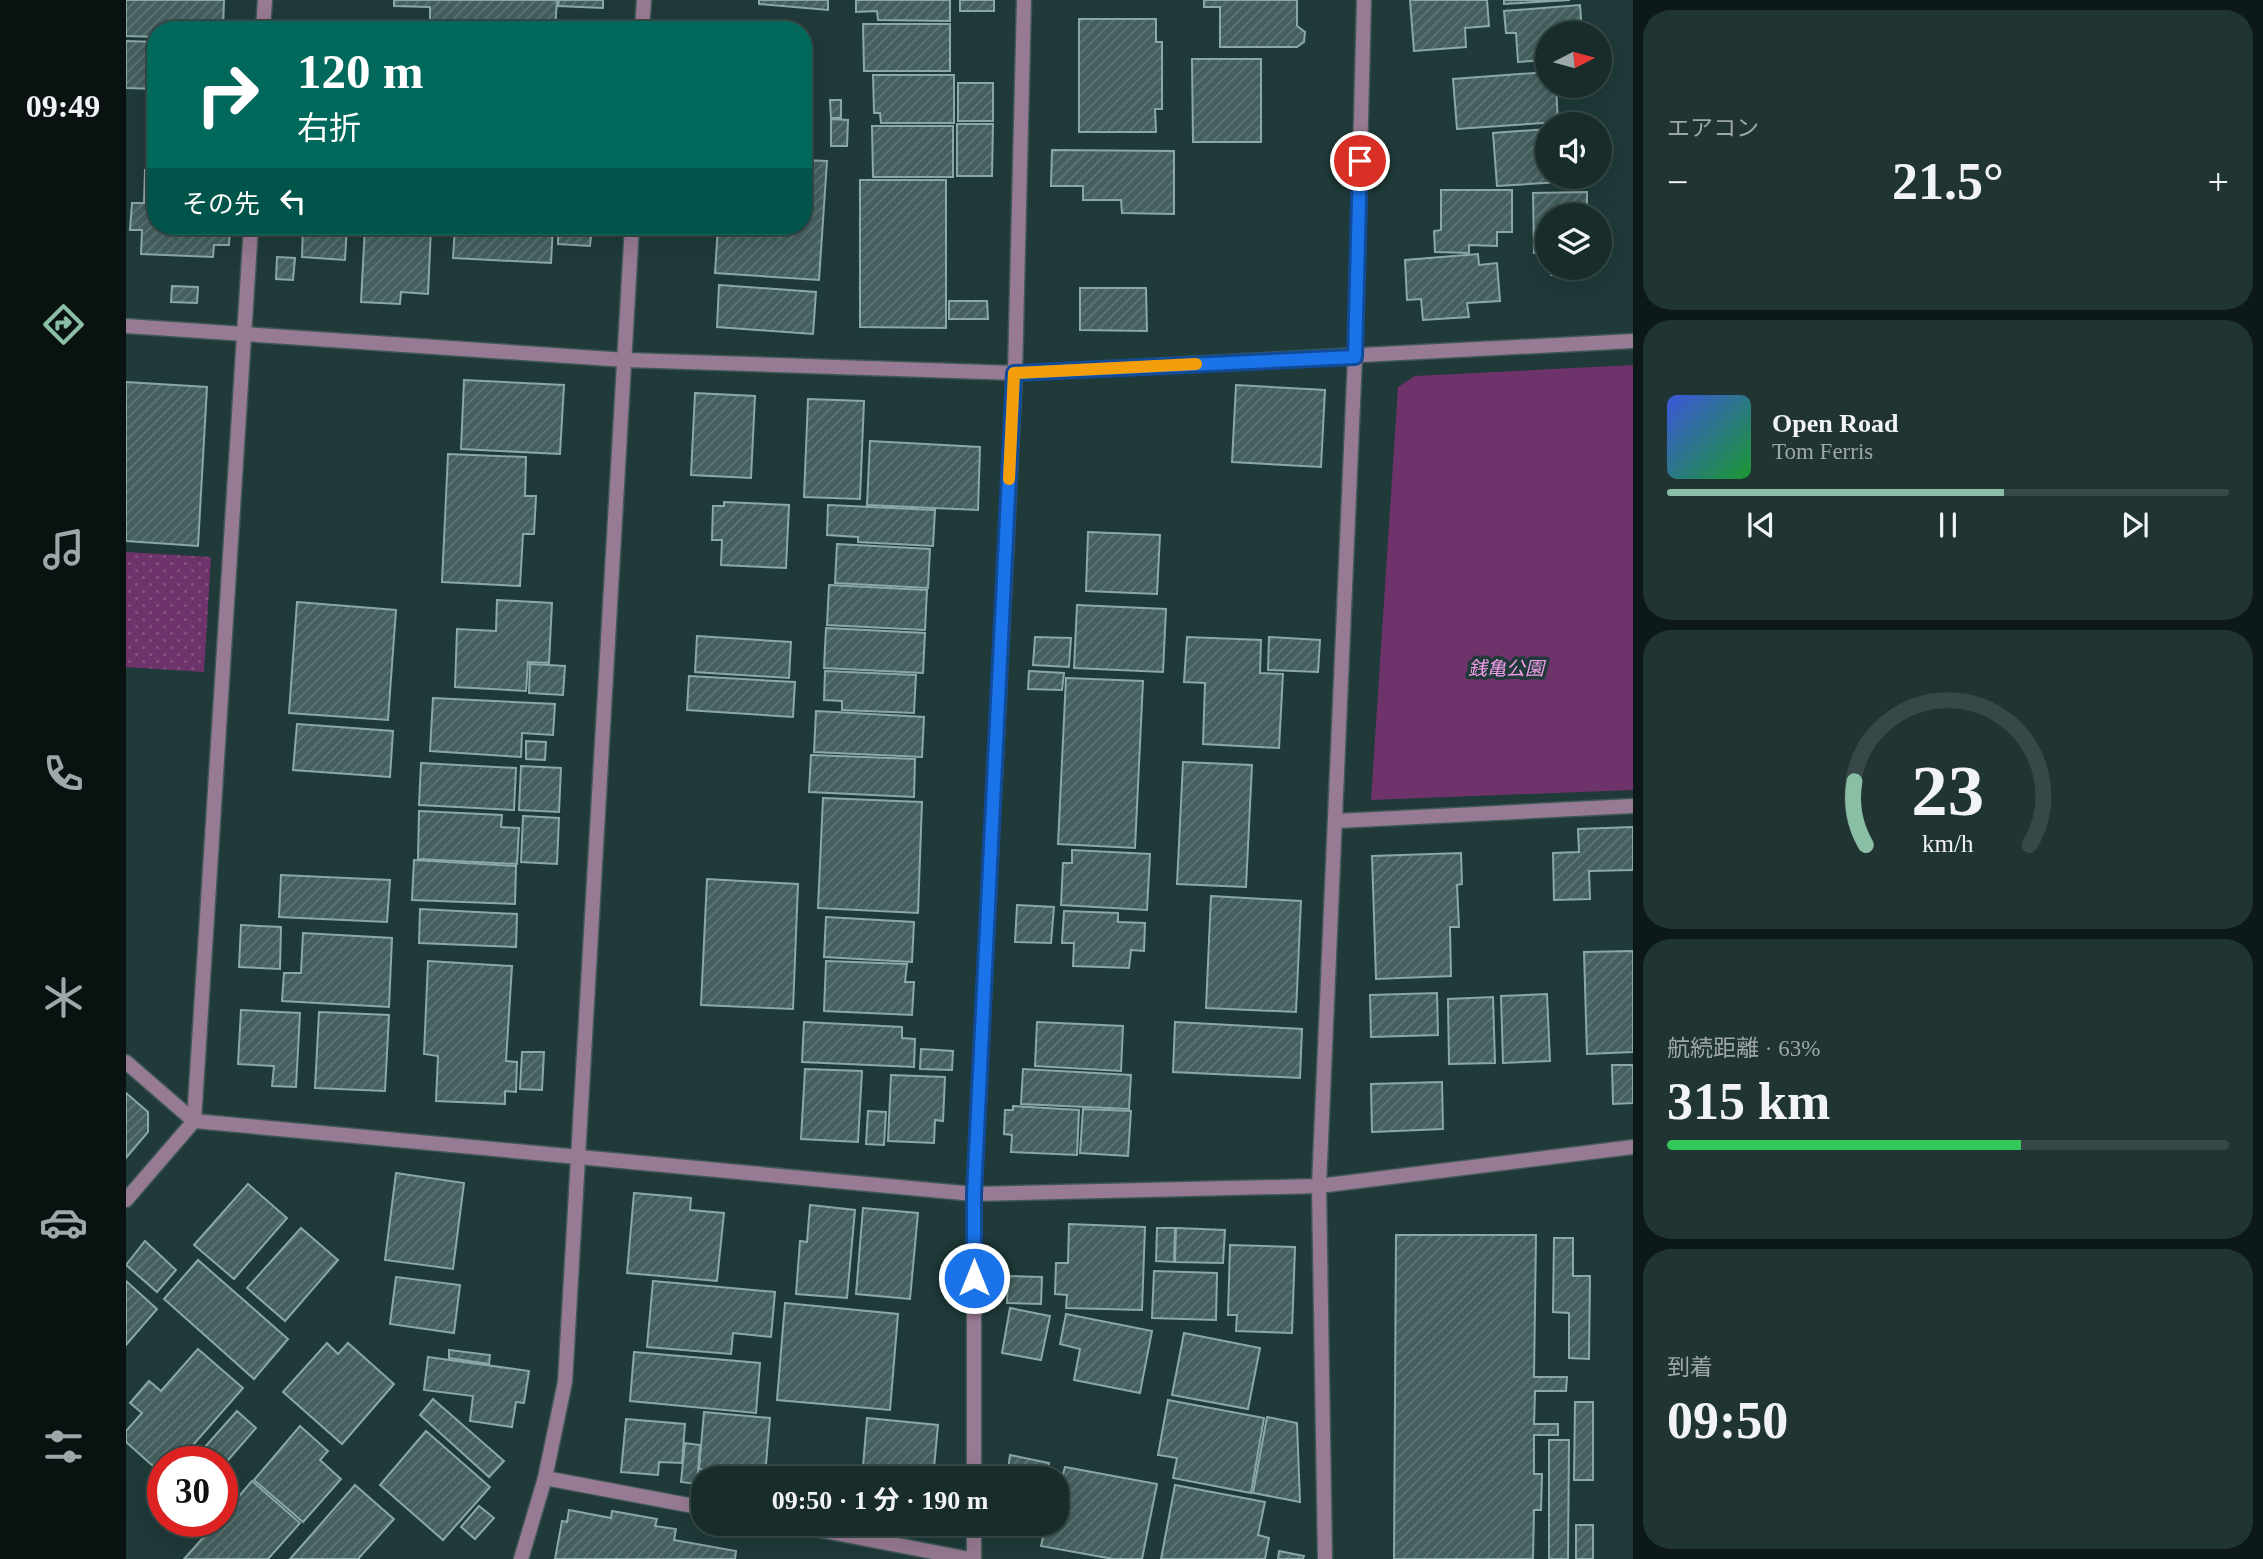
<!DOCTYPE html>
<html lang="ja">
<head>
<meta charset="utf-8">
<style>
  :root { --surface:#172c2b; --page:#203433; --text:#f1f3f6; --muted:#9ea7a9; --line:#364847; --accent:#8abfa5 }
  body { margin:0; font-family:"Times New Roman","Noto Sans JP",serif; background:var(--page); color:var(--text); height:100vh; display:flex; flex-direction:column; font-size:26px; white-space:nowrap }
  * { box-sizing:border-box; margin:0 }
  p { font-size:23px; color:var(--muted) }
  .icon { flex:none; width:38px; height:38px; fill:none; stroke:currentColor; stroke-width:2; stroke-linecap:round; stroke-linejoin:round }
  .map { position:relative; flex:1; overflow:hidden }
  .side { display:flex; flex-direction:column; gap:10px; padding:10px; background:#0d1818; width:630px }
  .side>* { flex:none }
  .top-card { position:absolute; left:21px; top:21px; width:665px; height:214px; border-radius:28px; box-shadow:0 7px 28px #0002,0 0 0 2px var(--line); background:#00695c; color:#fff; overflow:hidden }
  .needle { width:46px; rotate:84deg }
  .controls { position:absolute; left:1409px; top:21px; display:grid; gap:14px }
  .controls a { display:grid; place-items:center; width:77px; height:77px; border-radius:50%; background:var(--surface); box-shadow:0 7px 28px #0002,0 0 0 2px var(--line); font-size:35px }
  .speed { position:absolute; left:21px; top:1446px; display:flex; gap:14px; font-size:35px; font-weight:700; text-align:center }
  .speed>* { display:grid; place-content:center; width:91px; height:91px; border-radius:50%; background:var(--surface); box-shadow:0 7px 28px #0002,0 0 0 2px var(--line); line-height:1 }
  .speed .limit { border:10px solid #d22; background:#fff; color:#111 }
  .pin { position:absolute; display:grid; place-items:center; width:60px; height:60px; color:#fff; margin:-30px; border:4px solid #fff; border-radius:50%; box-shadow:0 2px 7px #0007 }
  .me { position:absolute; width:77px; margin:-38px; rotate:0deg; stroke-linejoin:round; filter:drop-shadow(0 0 5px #0008) }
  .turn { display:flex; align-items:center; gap:24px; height:147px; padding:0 35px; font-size:32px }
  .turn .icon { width:91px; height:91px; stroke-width:2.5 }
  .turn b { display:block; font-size:49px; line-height:60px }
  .then { display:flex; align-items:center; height:66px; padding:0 35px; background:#0003; gap:14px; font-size:26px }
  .big { font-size:52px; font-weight:700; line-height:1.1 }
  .side .tile { flex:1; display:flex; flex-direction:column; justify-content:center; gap:10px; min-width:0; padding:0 24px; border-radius:28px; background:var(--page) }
  .side .dial { align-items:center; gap:0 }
  .dial svg { height:182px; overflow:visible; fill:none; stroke:var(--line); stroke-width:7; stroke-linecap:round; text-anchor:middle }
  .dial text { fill:var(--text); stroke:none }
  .song { display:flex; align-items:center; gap:21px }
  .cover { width:84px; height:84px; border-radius:10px; background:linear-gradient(135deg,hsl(230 70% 55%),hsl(130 70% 35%)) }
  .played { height:7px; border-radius:4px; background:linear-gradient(90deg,var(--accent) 60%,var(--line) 60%) }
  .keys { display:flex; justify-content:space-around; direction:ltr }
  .heat { display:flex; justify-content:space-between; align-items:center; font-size:38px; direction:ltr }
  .charge { height:10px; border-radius:5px; background:linear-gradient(90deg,#34c759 63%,var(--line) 0) }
  .trip { position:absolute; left:565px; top:1466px; width:378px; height:70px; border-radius:28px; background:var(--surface); box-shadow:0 7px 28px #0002,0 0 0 2px var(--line); font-weight:700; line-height:70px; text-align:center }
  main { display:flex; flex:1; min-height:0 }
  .tab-bar { display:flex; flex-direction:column; width:126px; justify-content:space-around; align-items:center; background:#091211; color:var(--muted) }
  .tab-bar .icon { width:49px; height:49px }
  .tab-bar .current { color:var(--accent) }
  .tab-bar b { font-size:32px; color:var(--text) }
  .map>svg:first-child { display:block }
  .grass { fill:url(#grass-dots) }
  .park { fill:#6e336a }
  .building { fill:url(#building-hatch); stroke:#8ba8a7; stroke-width:2 }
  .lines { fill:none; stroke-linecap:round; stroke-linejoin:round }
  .street-casing { stroke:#3f5857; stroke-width:17 }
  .street { stroke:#977a93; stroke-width:14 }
  .route-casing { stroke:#114b97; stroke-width:18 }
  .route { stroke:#1a73e8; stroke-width:12 }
  .slow { stroke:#f59e0b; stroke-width:12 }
  .labels { text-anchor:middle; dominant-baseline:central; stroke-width:7; stroke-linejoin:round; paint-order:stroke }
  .park-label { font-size:19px; font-style:italic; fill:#f29cea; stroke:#1f3a39 }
</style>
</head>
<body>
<main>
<nav class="tab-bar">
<b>09:49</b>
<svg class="icon current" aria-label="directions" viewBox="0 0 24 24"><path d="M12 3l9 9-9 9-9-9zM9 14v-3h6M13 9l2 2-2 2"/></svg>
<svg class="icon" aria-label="music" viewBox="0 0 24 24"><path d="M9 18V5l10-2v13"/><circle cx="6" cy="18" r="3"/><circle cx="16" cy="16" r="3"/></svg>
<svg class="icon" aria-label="phone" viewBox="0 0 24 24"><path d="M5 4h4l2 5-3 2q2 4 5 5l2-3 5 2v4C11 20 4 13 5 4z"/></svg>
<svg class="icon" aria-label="climate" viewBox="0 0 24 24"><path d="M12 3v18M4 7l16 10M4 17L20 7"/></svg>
<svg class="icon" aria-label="car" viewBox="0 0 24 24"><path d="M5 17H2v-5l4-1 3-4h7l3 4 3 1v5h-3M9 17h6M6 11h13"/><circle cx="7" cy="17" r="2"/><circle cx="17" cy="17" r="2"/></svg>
<svg class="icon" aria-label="filters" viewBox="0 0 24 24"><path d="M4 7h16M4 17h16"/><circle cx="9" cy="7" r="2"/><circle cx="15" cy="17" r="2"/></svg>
</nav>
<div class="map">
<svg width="1507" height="1559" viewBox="0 0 1507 1559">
  <defs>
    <pattern id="grass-dots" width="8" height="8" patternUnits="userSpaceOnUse" patternTransform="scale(1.75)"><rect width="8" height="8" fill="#6e336a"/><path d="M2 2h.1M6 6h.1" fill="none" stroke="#835180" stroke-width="1.8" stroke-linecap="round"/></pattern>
    <pattern id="building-hatch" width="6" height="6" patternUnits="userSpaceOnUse" patternTransform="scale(1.75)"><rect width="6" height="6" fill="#445f5e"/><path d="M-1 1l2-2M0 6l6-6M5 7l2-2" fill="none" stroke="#5f7676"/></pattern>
  </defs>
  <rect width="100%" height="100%" fill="#1f3a39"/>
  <path class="grass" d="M0 552 85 557 78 672 0 667Z"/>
  <path class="park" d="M1507 365V790L1245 800 1272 387 1289 376Z"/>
  <g class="building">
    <path d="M0 0H98L97 30H30V37L0 36Z"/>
    <path d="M268 0H431L429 30H243V23L304 26V7L268 6Z"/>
    <path d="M433 0H477V8L432 6Z"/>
    <path d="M633 0H702V10L633 4Z"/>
    <path d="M730 0H824V21L752 20 751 11 730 12Z"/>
    <rect x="834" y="0" width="34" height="11"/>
    <path d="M1078 0H1171V26L1179 32 1178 42 1171 47H1094V7H1078Z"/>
    <path d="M1284 0H1361L1363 26 1339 28 1340 47 1288 51Z"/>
    <path d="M1378 0H1444L1378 4Z"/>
    <path d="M1454 5 1456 33H1421V60L1392 62 1390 33H1380L1378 11Z"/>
    <path d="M953 19H1030V42H1036V109H1029L1030 132H953Z"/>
    <path d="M737 24H824V71H738Z"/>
    <path d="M0 41 30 42V89L0 88Z"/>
    <path d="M1066 59H1135V142H1067Z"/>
    <path d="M1421 72V86H1430L1432 122 1331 129 1327 79Z"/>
    <path d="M747 75H828V123H755L754 113H748Z"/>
    <rect x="832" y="83" width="35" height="38"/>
    <path d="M704 100H715V118H705Z"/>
    <path d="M705 119 722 120 721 146H705Z"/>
    <path d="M831 124H867L866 176H831Z"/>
    <path d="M746 126H827V177H747Z"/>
    <path d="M1421 129V177H1451V181L1371 186 1367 133Z"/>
    <path d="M926 150 1048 151V214L996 213 995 200H957V186H925Z"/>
    <path d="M677 160 701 161 693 280 589 273 592 226H677Z"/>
    <path d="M19 170H30V226H104L103 245H88L87 257 15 254 16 230H4L6 203H18Z"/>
    <path d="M734 180H820V328L734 327Z"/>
    <path d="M1315 190H1386V232H1371V246L1343 245V253L1309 252 1308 231 1315 230Z"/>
    <path d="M1461 192V215H1421V253H1408L1407 193Z"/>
    <path d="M177 226H221L219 260 176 257Z"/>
    <path d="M239 226 305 228 302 294 275 292 274 304 235 302Z"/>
    <path d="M329 226H427L425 263 327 258Z"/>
    <path d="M432 226H466L464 246 432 244Z"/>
    <path d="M1352 254 1353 265 1371 263 1374 301 1341 303 1343 317 1297 320 1295 299 1281 300 1279 260Z"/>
    <path d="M151 257 169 258 167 280 150 279Z"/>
    <path d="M1424 268H1462V274L1425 275Z"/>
    <path d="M593 285 690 292 687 334 591 327Z"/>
    <path d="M46 286 72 287 71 303 45 302Z"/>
    <path d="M954 288H1020L1021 331 954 330Z"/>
    <path d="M823 301H861L862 319H823Z"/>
    <path d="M338 380 438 385 434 454 335 449Z"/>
    <path d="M0 382 81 387 72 546 0 541Z"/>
    <path d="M1110 385 1199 390 1195 467 1106 462Z"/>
    <path d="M569 393 629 396 625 478 565 475Z"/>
    <path d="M682 399 738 401 734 499 678 497Z"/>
    <path d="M744 441 854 447 852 510 741 505Z"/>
    <path d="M322 454 400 457 399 496H410L408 534H397L394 586 316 582Z"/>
    <path d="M598 502 663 505 660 568 595 565 596 540H586L587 506H598Z"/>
    <path d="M702 505 809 510 807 546 732 542V537L701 535Z"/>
    <path d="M962 532 1034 535 1031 594 960 591Z"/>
    <path d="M711 544 804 549 802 588 709 583Z"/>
    <path d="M703 585 801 590 799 630 701 625Z"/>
    <path d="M371 600 426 603 423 663 402 662 400 691 329 687 331 629 370 631Z"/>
    <path d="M171 602 270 610 262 720 163 713Z"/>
    <path d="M951 605 1040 609 1037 672 948 668Z"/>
    <path d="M700 628 799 633 797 673 698 668Z"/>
    <path d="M571 636 665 642 663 678 569 672Z"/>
    <path d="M909 637 945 638 943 667 907 665Z"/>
    <path d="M1061 637 1135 640 1134 673 1157 674 1153 748 1077 744 1079 683 1058 682Z"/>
    <path d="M1143 637 1194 640 1192 672 1142 670Z"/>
    <path d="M404 664 439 666 437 695 403 693Z"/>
    <path d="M699 671 790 675 788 713 716 710V701L698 700Z"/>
    <path d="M903 671 938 673 936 690 902 689Z"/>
    <path d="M563 676 669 682 667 717 561 710Z"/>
    <path d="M940 678 1017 681 1009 848 932 844Z"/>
    <path d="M307 698 429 704 427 735 396 733 395 757 304 751Z"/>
    <path d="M690 711 798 717 796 757 688 752Z"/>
    <path d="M171 724 267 731 264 777 167 770Z"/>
    <path d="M400 741 420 742 419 760 400 759Z"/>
    <path d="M685 755 789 759 788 797 683 792Z"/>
    <path d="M1057 762 1126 765 1120 887 1051 884Z"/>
    <path d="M295 763 390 768 388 810 293 805Z"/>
    <path d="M395 766 435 768 433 812 393 810Z"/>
    <path d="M697 798 796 802 792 913 692 908Z"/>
    <path d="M293 811 376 815 375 827 393 828 391 864 292 859Z"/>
    <path d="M397 816 433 818 431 864 395 862Z"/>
    <path d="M1507 827V870L1463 871 1464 899 1428 900 1427 853 1453 852 1452 829Z"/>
    <path d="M946 850 1024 854 1021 910 935 905 937 863H946Z"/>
    <path d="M1335 853 1336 884 1331 885 1333 927H1324L1325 976 1250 979 1246 856Z"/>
    <path d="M288 860 390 866 389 904 286 900Z"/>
    <path d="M155 875 264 880 261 922 153 917Z"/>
    <path d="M581 879 672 884 667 1009 575 1005Z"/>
    <path d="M1085 896 1175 901 1170 1012 1080 1008Z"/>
    <path d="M891 905 928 907 925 943 889 942Z"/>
    <path d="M294 909 391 914 390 947 293 943Z"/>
    <path d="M938 911 992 913V922L1019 923 1018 951 1005 950 1003 968 947 966 948 943H936Z"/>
    <path d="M700 917 788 922 786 962 698 957Z"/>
    <path d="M115 925 155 927 154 969 113 967Z"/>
    <path d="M177 933 266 938 263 1007 156 1001 158 973H175Z"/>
    <path d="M1507 951V1052L1461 1054 1458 952Z"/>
    <path d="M302 961 386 966 380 1061 391 1062 390 1092 379 1091V1104L310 1101 312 1056 298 1054Z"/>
    <path d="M700 961 781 964 779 982H788L786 1015 698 1011Z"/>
    <path d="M1311 993 1312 1035 1245 1037 1244 995Z"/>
    <path d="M1421 994 1424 1061 1377 1063 1375 996Z"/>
    <path d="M1367 997 1369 1063 1323 1064 1322 999Z"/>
    <path d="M115 1010 174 1013 170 1087 146 1086 148 1066 112 1064Z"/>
    <path d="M193 1012 263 1015 259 1091 189 1088Z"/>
    <path d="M678 1022 776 1027V1038L789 1039 788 1067 676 1062Z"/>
    <path d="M911 1022 997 1026 995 1071 909 1066Z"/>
    <path d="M1049 1022 1176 1029 1174 1078 1047 1072Z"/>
    <path d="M795 1049 827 1051 826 1070 794 1069Z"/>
    <path d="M396 1052H418L416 1090 394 1089Z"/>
    <path d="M1486 1065H1507V1103L1487 1104Z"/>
    <path d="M679 1069 736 1071 732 1142 675 1139Z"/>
    <path d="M897 1069 1005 1075 1003 1109 895 1104Z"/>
    <path d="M765 1075 819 1077 817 1121 809 1120 808 1143 762 1141Z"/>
    <path d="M1316 1082 1317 1129 1246 1132 1245 1084Z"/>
    <path d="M0 1093 22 1112V1132L0 1158Z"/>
    <path d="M887 1106 953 1110 951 1155 885 1152 886 1135 878 1134 879 1110H887Z"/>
    <path d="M957 1109 1005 1111 1002 1156 954 1153Z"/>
    <path d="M742 1111 760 1112 758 1145 740 1144Z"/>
    <path d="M270 1173 338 1183 327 1269 259 1260Z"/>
    <path d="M122 1184 161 1218 108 1279 68 1245Z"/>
    <path d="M508 1193 565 1198 564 1210 598 1213 591 1281 501 1273Z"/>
    <path d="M684 1205 729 1210 721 1298 670 1294 674 1241 681 1242Z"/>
    <path d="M737 1208 792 1213 784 1299 730 1294Z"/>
    <path d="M943 1224 1019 1227 1016 1310 940 1308 941 1295 929 1294 930 1263H942Z"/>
    <path d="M175 1228 212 1260 159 1321 121 1288Z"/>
    <path d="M1031 1228H1049L1048 1262 1030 1261Z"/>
    <path d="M1050 1228 1099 1230 1097 1263 1049 1262Z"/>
    <path d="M1270 1235H1410L1408 1377H1441L1440 1391H1409L1408 1424H1432V1435H1408V1474H1416L1415 1510H1408L1407 1559H1268Z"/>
    <path d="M1428 1238H1447V1276H1464L1463 1359 1443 1358V1313L1427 1312Z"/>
    <path d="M19 1241 50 1270 31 1292 0 1265Z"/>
    <path d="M1104 1245 1169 1247 1166 1333 1110 1331 1111 1315H1102Z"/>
    <path d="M72 1260 162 1339 128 1379 38 1299Z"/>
    <path d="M1028 1271 1091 1273 1090 1320 1026 1318Z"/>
    <path d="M882 1276 916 1277 915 1304 881 1303Z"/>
    <path d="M270 1277 334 1285 328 1333 264 1324Z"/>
    <path d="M0 1281 31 1309 0 1345Z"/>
    <path d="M527 1281 649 1292 645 1337 607 1333 605 1354 521 1347Z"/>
    <path d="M659 1303 772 1314 764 1410 651 1400Z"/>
    <path d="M884 1308 924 1316 915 1360 876 1353Z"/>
    <path d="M940 1314 1026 1331 1014 1393 948 1380 954 1349 934 1344Z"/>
    <path d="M1058 1333 1134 1348 1122 1409 1046 1395Z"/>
    <path d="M201 1343 212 1354 222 1343 268 1384 216 1444 157 1392Z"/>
    <path d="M72 1349 117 1388 53 1461H37V1475L0 1442V1431L16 1413 4 1403 23 1381 35 1391Z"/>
    <path d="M323 1350 364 1355 363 1364 323 1358Z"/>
    <path d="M508 1352 634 1363 630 1413 504 1401Z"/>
    <path d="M302 1357 403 1371 398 1403 390 1402 386 1427 344 1421 347 1396 298 1390Z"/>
    <path d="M307 1399 378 1461 363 1477 294 1415Z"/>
    <path d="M1042 1400 1138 1418 1125 1493 1047 1478 1051 1458 1032 1455Z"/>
    <path d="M1449 1402H1467V1480H1448Z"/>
    <path d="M111 1411 130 1428 96 1467V1461H73L69 1458Z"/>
    <path d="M578 1412 644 1418 639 1476 573 1469Z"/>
    <path d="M1141 1417 1171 1423 1174 1502 1127 1493Z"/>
    <path d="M741 1418 812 1425 807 1479H736Z"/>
    <path d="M500 1419 559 1424 556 1463 533 1462 532 1475 495 1472Z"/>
    <path d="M174 1426 202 1451 194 1460 215 1479 177 1522 128 1480Z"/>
    <path d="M300 1431 364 1487 317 1540 254 1485Z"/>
    <path d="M1423 1440H1443L1442 1559H1423Z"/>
    <path d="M559 1443 574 1445 571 1484 555 1482Z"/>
    <path d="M884 1455 923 1463 920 1479 881 1477Z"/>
    <path d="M939 1467 1031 1484 1016 1559H987L915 1546 920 1524H931V1497Z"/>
    <path d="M126 1481 174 1523 142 1559H58L92 1521H96V1516Z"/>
    <path d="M229 1485 268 1519 232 1559H164Z"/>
    <path d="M1049 1485 1139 1502 1132 1535 1143 1538 1139 1559H1035Z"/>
    <path d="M353 1506 368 1518 349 1539 335 1527Z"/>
    <path d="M443 1510 485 1518 486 1511 531 1519 529 1526 550 1529 548 1540 610 1551 609 1559H429L436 1521 441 1522Z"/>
    <rect x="1450" y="1525" width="17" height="34"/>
    <path d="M1153 1551 1178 1556 1177 1559H1152Z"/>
  </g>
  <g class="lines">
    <defs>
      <g id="street">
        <path d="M137 30 139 0"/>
        <path d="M516 30 518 0"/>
        <path d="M0 326 500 360 889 373 1507 341"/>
        <path d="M1211 821 1507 806"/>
        <path d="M0 1062 68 1121 848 1194 1193 1186 1507 1147"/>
        <path d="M0 1200 68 1121 125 226"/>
        <path d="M419 1478 578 1508"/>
        <path d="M848 1479V1194L889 373 898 0"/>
        <path d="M662 1524 844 1559"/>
        <path d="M395 1559 419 1478 439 1382 506 226"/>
        <path d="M848 1559V1524"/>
        <path d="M1199 1559 1193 1186 1229 357 1238 0"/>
      </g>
    </defs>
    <use href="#street" class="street-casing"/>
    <use href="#street" class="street"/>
  </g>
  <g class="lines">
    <defs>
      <path id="route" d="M848 1278V1194L888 373 1229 357 1234 161"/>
    </defs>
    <use href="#route" class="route-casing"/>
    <use href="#route" class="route"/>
    <path class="slow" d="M883 479 888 373 1070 364"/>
  </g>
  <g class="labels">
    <g class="park-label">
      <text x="1380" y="668">銭亀公園</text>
    </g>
  </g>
</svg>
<div class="controls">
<a><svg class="needle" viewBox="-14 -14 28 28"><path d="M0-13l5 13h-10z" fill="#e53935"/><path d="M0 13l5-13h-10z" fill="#9ea7a9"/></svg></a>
<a><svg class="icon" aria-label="sound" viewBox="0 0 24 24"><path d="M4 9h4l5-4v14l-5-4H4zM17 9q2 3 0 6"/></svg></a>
<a><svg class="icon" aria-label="layers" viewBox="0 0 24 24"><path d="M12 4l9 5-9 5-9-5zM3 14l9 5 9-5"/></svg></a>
</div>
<div class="speed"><div class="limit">30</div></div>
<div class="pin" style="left:1234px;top:161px;background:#d93025"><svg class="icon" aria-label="arrive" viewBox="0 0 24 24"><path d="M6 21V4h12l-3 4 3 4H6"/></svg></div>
<svg class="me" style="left:848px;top:1278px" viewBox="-20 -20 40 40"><circle r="17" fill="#1a73e8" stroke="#fff" stroke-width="3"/><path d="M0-11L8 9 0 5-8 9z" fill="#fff"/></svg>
<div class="trip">09:50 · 1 分 · 190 m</div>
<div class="top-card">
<div class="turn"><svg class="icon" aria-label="right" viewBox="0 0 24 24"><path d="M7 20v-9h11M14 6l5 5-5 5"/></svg><div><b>120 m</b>右折</div></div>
<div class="then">その先<svg class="icon" aria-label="left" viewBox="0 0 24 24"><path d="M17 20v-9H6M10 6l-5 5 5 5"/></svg></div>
</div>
</div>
<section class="side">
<div class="tile"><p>エアコン</p>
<div class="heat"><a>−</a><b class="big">21.5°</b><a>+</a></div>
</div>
<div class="tile">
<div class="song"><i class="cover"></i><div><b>Open Road</b><p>Tom Ferris</p></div></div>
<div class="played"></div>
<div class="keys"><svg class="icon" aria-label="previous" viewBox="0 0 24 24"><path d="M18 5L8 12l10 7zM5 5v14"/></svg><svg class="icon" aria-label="pause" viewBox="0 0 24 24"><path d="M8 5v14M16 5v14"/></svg><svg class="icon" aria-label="next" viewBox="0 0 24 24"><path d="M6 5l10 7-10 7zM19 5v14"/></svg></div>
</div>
<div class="tile dial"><svg viewBox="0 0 100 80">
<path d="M14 69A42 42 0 1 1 86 69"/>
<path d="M14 69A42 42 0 0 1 9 41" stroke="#8abfa5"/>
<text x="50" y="56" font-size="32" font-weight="700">23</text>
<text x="50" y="72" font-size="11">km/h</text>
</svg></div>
<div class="tile"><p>航続距離 · 63%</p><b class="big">315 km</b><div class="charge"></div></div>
<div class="tile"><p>到着</p><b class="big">09:50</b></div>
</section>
</main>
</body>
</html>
